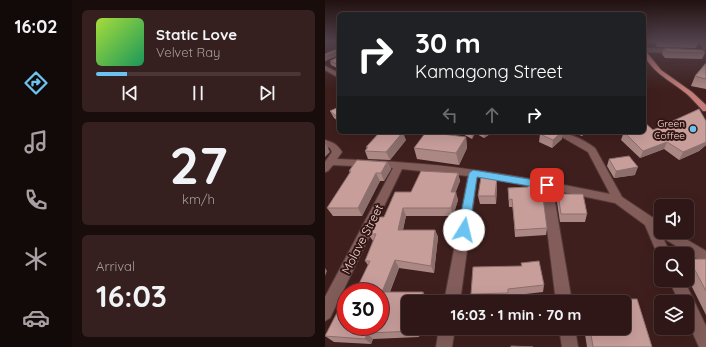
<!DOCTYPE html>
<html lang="en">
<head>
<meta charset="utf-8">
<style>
  :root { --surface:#2e1716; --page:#36201f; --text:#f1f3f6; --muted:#a79fa1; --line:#493635; --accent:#6ac3f1 }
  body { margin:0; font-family:Quicksand,sans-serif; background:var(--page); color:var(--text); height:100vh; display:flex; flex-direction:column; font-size:15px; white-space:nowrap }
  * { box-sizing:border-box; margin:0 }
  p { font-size:13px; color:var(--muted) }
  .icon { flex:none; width:22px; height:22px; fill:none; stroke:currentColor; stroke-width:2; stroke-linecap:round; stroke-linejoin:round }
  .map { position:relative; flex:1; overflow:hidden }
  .details { display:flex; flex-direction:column; gap:10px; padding:10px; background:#190d0c; width:253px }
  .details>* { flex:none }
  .top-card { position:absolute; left:12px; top:12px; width:309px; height:122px; border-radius:6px; box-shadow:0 4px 16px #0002,0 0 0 1px var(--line); background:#202124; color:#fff; overflow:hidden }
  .buttons { position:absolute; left:329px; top:199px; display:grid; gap:8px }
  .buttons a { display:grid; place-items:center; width:40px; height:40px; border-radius:6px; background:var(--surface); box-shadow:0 4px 16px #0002,0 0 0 1px var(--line); font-size:20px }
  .speed { position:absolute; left:12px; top:283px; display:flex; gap:8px; font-size:20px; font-weight:700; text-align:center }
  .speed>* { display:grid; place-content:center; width:52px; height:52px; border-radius:50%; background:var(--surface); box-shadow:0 4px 16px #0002,0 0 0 1px var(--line); line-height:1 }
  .speed .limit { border:6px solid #d22; background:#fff; color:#111 }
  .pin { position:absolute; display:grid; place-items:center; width:34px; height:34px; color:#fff; margin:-17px; border-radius:8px; box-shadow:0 2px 6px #0006 }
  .me { position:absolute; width:44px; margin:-22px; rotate:9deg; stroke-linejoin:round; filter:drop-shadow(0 0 3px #0008) }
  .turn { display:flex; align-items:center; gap:14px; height:84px; padding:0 12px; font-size:18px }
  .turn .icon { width:52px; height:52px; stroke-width:2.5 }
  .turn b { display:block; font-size:28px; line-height:34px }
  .lanes { display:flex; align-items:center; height:38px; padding:0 12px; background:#0003; justify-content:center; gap:20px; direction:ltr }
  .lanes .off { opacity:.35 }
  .big { font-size:30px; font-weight:700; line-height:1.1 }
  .details .tile { flex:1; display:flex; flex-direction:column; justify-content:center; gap:6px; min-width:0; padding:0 14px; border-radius:6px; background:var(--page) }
  .details .dial { align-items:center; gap:0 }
  .dial b { font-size:52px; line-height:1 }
  .song { display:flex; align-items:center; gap:12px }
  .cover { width:48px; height:48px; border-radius:6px; background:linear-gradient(135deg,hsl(80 70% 55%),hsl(150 70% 35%)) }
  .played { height:4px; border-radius:2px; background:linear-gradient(90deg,var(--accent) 15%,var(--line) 15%) }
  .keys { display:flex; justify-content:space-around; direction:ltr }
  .trip { position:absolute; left:76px; top:295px; width:230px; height:40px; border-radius:6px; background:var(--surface); box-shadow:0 4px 16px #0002,0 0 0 1px var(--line); font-weight:700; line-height:40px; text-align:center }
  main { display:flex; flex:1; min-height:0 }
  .menu { display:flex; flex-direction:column; width:72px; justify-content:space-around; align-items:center; background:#120909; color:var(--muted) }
  .menu .icon { width:28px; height:28px }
  .menu .current { color:var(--accent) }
  .menu b { font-size:18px; color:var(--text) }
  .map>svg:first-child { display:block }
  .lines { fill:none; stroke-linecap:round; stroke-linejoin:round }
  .minor-casing { stroke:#553a39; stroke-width:2 }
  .major-casing { stroke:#553a39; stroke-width:2 }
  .minor { fill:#825d5a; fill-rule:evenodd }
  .major { fill:#c37c77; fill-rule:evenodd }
  .wall { fill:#ac8885 }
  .shaded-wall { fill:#8c6f6c }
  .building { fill:#c89e9b; stroke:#8c6f6c }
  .route { fill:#6ac3f1; stroke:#457f9d }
  .poi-dot { fill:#6ac3f1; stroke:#331514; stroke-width:1.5 }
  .labels { text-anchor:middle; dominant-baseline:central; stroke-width:4; stroke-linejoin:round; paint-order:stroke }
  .poi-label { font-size:10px; fill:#f1dbd9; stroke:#331514; text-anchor:end }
  .near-street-label { font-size:12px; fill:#f1dbd9; stroke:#331514 }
</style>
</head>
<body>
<main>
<nav class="menu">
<b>16:02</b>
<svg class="icon current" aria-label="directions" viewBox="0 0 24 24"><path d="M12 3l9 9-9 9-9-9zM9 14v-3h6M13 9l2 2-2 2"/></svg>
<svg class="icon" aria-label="music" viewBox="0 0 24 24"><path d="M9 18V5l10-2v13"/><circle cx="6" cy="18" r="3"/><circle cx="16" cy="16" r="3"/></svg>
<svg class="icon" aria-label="phone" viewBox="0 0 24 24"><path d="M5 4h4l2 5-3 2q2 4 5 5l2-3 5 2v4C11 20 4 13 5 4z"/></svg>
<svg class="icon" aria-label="climate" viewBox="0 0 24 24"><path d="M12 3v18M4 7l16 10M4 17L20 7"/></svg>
<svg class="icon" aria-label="car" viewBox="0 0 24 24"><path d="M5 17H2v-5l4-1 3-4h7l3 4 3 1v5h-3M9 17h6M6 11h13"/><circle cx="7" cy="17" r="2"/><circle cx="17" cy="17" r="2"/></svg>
</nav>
<section class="details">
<div class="tile">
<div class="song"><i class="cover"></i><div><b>Static Love</b><p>Velvet Ray</p></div></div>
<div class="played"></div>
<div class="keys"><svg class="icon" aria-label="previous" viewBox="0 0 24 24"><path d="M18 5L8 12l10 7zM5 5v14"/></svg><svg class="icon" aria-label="pause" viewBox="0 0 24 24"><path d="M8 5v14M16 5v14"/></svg><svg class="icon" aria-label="next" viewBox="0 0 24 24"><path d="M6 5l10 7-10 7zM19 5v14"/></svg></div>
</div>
<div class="tile dial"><b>27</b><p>km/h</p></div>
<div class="tile"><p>Arrival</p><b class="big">16:03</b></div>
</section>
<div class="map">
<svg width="381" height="347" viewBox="0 0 381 347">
  <rect width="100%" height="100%" fill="#3e1f1d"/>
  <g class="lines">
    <defs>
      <g id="minor">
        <path d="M375 41H379L381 51 378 49Z"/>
        <path d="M319 48 351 49 354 51 351 53 319 52Z"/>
        <path d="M0 66 14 73V78L0 70Z"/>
        <path d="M228 132C243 132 258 139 270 148L297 197 336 223V232H349L381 251V264L338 238 346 254H336V259L334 258 320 225 290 203 228 190 247 302H231L217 188 152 177 135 302H119L143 176 77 169 5 318 0 321V297L68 168 8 165 3 171 0 172V162L7 152 5 148 0 146V140C9 143 12 144 17 152L12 159C58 161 103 163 149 170 195 176 240 185 285 194L263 152Z"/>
        <path d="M344 280H359L381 326V347H374L362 320V302H354Z"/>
        <path d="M114 328H130L127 347H111Z"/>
        <path d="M234 328H250L253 347H237Z"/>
      </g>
      <path id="major" d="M319 49 336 70 367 92 381 105V111H378C373 105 368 100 363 95 350 83 319 69 319 49Z"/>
    </defs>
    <use href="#minor" class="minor-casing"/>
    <use href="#major" class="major-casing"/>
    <use href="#minor" class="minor"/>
    <use href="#major" class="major"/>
  </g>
  <g class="wall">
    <path d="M331 41H372L373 43 371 48 332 47 330 43Z"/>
    <path d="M14 48V69L6 65 5 61 13 57V55L0 61V54Z"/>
    <path d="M339 48 380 53 377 59 340 58 337 54Z"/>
    <path d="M381 63V89L366 86 370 76Z"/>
    <path d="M14 90V97L11 91Z"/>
    <path d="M14 107V122L9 118 5 111Z"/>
    <path d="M381 121V145L374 151 354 160 339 149 315 158 296 140 299 132 328 130Z"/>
    <path d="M134 132H168L159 138 150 133 147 139Z"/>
    <path d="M246 132H261L257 136Z"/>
    <path d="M215 134 237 139 227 148 214 142Z"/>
    <path d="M141 137 142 148 134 165 92 159 89 148Z"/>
    <path d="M81 140 65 160 43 159 40 151 42 148 41 147Z"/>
    <path d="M284 159 310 175 289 178 282 166Z"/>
    <path d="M62 162 66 169 59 181H55L37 216H8L2 208 25 173 24 171Z"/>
    <path d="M133 173 135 181 130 192 133 200 128 216H81L78 230H110L113 237 109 273 74 268 65 292H98L102 298 83 328H96L94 337 48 339 46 344 9 342 0 336 21 326 43 265 40 261 48 241 43 234 59 217 86 192Z"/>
    <path d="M203 182 222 228 221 235 190 237 188 207H184L183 188 203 187Z"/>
    <path d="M172 185 171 204H155L153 196Z"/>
    <path d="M233 194 262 214 260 222H235L232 202Z"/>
    <path d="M364 259H381V315L362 277V262Z"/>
    <path d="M196 263 219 285 218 292 183 296V300L148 301 146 294 196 266Z"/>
    <path d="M260 299H312L327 347H262L259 328H299V302H259Z"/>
  </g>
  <g class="shaded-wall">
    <path d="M13 51 14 55 0 61V56Z"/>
    <path d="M78 132 81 140 65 160 61 152Z"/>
    <path d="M146 132H150V133L147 139Z"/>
    <path d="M158 132H168L159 138Z"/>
    <path d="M237 132H238L237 139 227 148 228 140Z"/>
    <path d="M258 132H261L257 136Z"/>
    <path d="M141 137 142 148 134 165 131 153Z"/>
    <path d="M342 142 339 149 315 158 318 151Z"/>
    <path d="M381 142V145L374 151 354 160 358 152Z"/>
    <path d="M1 144 5 152 0 157V145Z"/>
    <path d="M62 162 66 169 59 181 56 173Z"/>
    <path d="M313 167 310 175 289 178 291 171Z"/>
    <path d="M51 173 55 181 37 216 33 208Z"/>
    <path d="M133 173 135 181 128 200 126 192Z"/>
    <path d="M172 177V185L171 204 170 196Z"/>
    <path d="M131 192 133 200 128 216 126 208Z"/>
    <path d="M78 208 81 216 76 237 73 230Z"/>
    <path d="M110 230 113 237 109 273 106 266Z"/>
    <path d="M70 260 74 268 62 299 57 292Z"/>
    <path d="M0 268 2 271 0 276Z"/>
    <path d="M98 292 102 298 101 302H96Z"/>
    <path d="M90 328H96L94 337 90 331Z"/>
    <path d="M42 333 48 339 46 344 40 339Z"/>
  </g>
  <g class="building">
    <path d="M334 41H372L373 43Z"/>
    <path d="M14 48V65L5 61 13 57V51L0 56V54Z"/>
    <path d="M339 48 378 50 380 53 342 52Z"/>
    <path d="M381 63V79L370 76Z"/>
    <path d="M14 107V118L5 111Z"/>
    <path d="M374 109 381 121V142L379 143 358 152 342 142 318 151 299 132H319V122L328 130Z"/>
    <path d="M55 132H78L61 152 40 151 43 147H41Z"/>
    <path d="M101 132 141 137 131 153 89 148Z"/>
    <path d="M217 132H237L228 140 215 134Z"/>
    <path d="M304 156 313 167 291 171 284 159Z"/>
    <path d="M32 160 62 162 56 173H51L33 208H2L26 171H24Z"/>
    <path d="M96 171 133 173 126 192H131L126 208H78L73 230H110L106 266 70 260 57 292H98L96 302H83V328H90V331L42 333 40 339 0 336 18 301H21V326H55V292H30L45 261H40L51 234H43L49 217H59L70 192H86Z"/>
    <path d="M156 177H172L170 196H153Z"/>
    <path d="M203 182H216L222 228 190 230 187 199 184 200 183 188 203 187Z"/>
    <path d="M233 194H258L262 214H236Z"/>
    <path d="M364 259H381V291Z"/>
    <path d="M214 261 219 285 183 289V293L146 294 148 267 197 266 196 263Z"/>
    <path d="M260 299H312L327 347H268L265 328H299V302H260Z"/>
    <path d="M186 346 208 347H186Z"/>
  </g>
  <linearGradient id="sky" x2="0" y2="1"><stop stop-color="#221110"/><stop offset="0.46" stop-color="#52424c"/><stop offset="1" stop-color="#52424c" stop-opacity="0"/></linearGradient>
  <rect width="381" height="90" fill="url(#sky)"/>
  <path class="route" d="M148 170 222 182 227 185 222 189 152 177 144 230 143 234 139 235 135 234 133 230 144 173Z"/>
  <circle class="poi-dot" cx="368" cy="129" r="4"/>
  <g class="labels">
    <g class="poi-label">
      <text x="360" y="123">Green<tspan x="360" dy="12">Coffee</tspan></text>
    </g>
    <g class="near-street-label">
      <text transform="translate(37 239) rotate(-63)">Molave Street</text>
    </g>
  </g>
</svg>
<div class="buttons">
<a><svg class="icon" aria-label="sound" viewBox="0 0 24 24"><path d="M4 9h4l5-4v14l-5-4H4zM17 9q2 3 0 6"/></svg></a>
<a><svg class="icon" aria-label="search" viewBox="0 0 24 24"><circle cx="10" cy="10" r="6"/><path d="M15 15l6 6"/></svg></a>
<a><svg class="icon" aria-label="layers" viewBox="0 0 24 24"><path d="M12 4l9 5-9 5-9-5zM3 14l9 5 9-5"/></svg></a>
</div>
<div class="speed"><div class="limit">30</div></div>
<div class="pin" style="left:222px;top:185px;background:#d93025"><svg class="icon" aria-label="arrive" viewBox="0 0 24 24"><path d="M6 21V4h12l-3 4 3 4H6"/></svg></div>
<svg class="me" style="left:139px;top:230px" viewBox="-20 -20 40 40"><circle r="19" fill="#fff"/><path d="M0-13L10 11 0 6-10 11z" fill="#6ac3f1"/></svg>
<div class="trip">16:03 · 1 min · 70 m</div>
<div class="top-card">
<div class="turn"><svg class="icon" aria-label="right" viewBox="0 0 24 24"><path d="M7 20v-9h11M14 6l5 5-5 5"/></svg><div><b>30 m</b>Kamagong Street</div></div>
<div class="lanes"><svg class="icon off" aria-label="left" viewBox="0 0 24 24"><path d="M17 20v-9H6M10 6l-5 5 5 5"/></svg><svg class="icon off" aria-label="ahead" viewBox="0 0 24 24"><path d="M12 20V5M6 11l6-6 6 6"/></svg><svg class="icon" aria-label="right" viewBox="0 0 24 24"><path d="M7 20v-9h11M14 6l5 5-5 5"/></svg></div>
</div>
</div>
</main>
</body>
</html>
